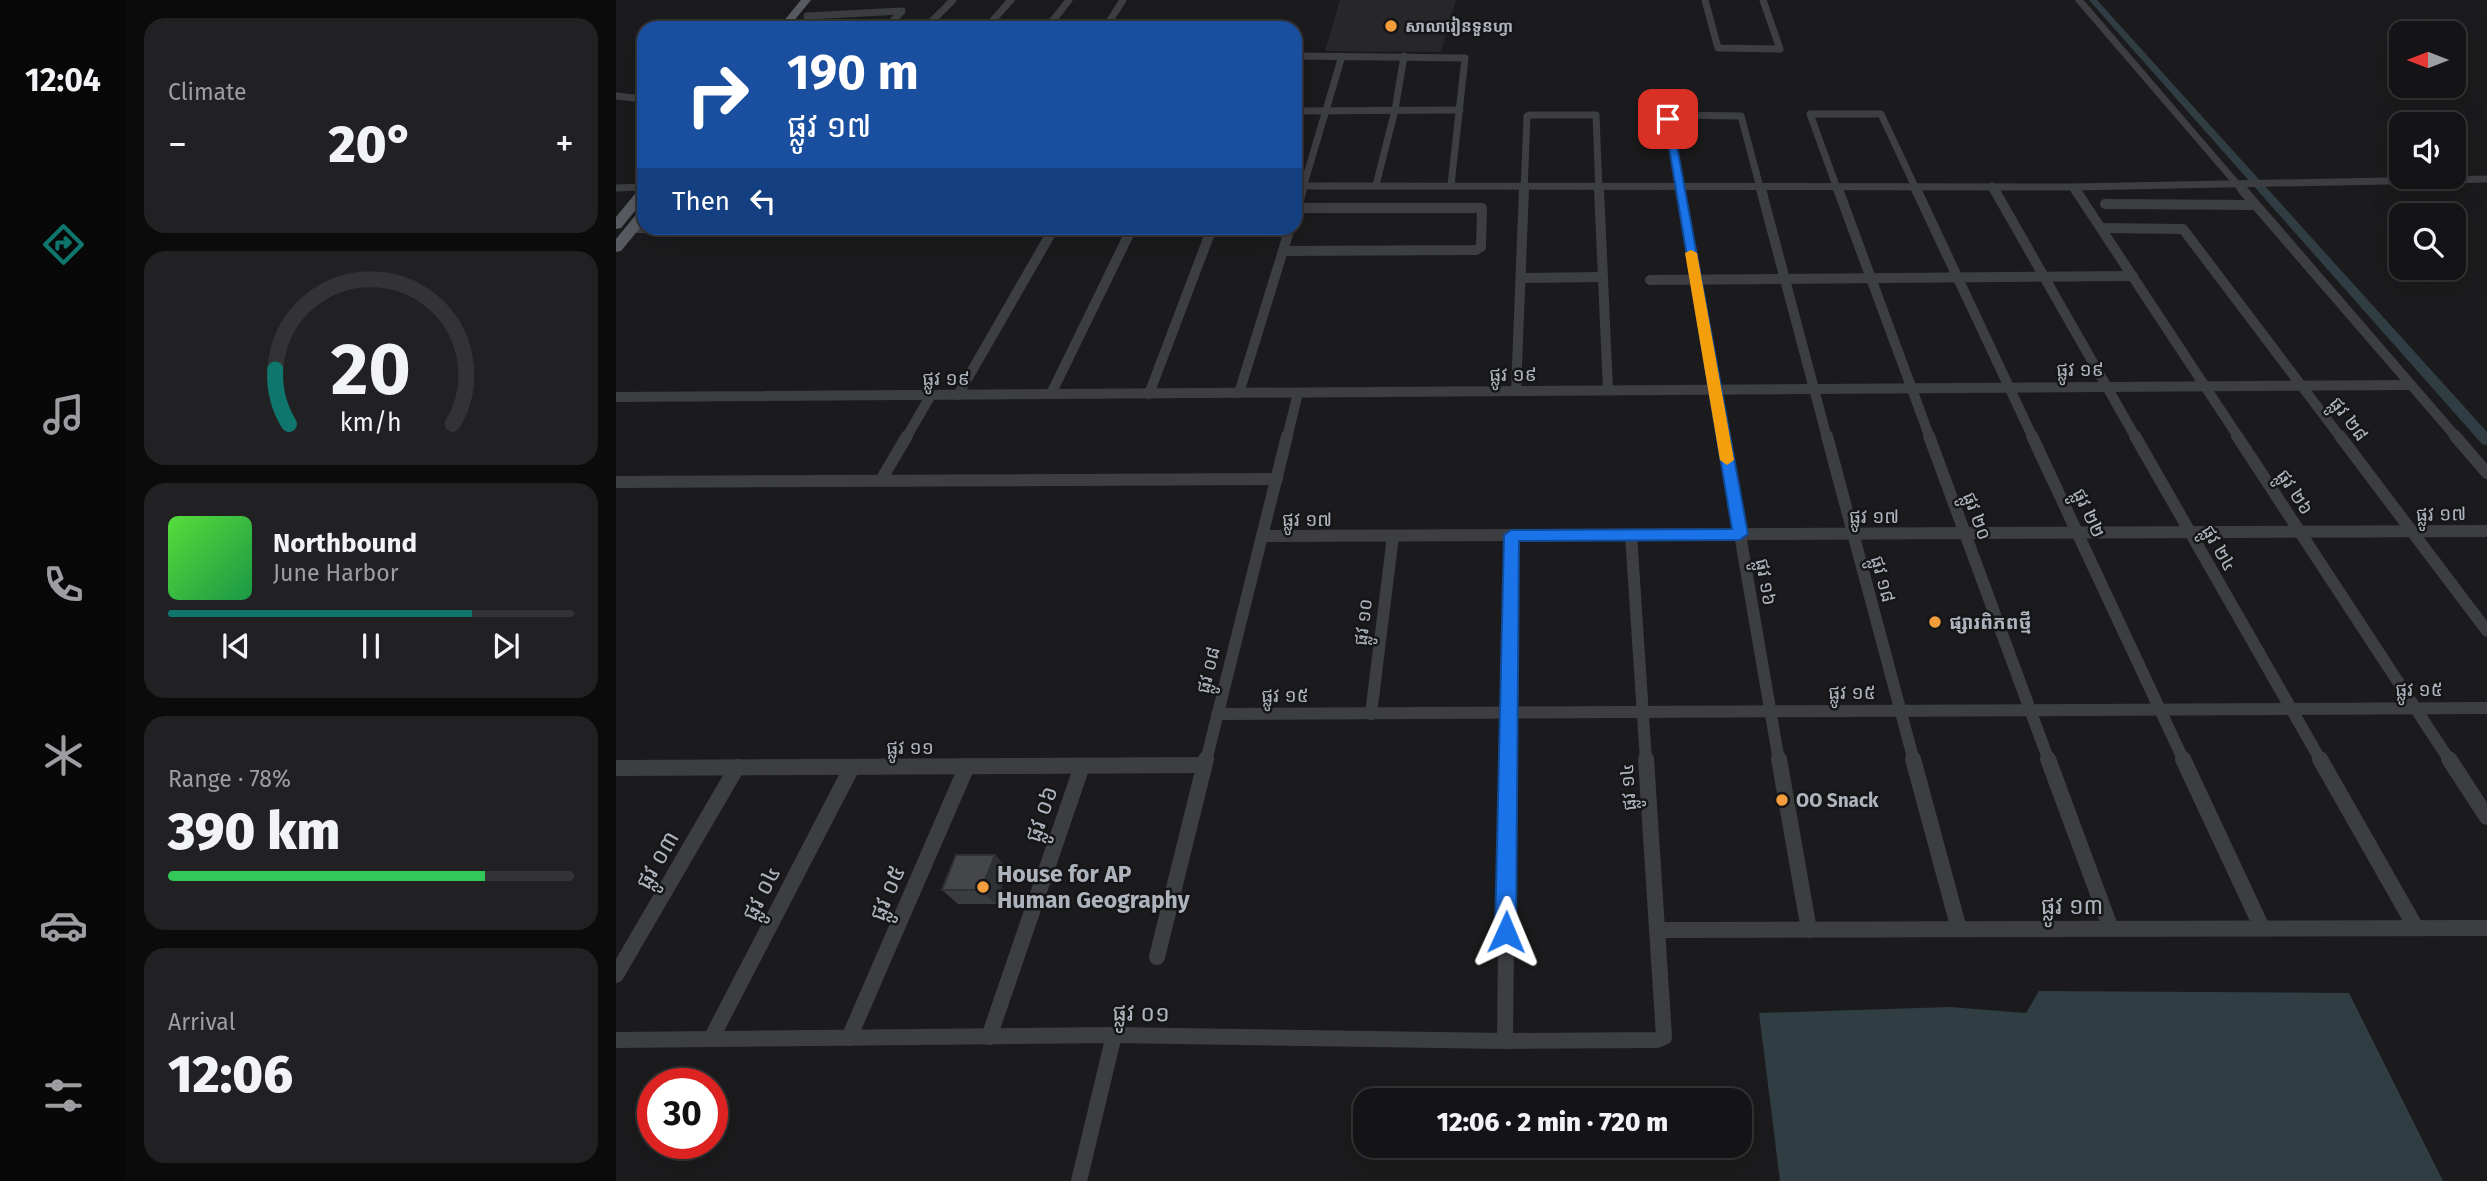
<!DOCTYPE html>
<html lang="en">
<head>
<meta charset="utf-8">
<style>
  :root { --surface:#141416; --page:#212123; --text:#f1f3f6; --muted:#9d9ea1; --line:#333335; --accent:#0f766e }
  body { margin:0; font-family:"Fira Sans","Noto Sans Khmer",sans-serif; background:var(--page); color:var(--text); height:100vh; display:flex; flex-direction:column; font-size:26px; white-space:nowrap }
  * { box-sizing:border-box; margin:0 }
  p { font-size:23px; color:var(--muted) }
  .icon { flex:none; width:38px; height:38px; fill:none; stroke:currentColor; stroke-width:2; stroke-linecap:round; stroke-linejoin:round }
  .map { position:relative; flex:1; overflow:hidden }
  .panel { display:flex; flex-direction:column; gap:18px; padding:18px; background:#0b0b0c; width:490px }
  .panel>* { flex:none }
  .top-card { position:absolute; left:21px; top:21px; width:665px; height:214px; border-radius:21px; box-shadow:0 7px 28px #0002,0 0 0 2px var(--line); background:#1a4fa0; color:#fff; overflow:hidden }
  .needle { width:46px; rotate:270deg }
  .buttons { position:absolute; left:1773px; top:21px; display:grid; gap:14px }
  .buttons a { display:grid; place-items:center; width:77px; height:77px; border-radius:14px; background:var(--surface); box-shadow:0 7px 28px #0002,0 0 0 2px var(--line); font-size:35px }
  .speed { position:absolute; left:21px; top:1068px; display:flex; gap:14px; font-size:35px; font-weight:700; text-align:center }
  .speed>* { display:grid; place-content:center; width:91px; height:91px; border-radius:50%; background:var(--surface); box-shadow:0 7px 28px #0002,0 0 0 2px var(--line); line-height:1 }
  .speed .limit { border:10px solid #d22; background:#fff; color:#111 }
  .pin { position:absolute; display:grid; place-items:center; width:60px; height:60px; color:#fff; margin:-30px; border-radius:14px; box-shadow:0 4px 10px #0006 }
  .me { position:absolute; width:77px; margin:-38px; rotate:1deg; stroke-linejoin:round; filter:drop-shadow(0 0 5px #0008) }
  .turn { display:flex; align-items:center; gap:24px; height:147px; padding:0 35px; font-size:32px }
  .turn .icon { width:91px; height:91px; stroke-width:2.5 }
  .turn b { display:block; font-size:49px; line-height:60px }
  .then { display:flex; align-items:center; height:66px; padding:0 35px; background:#0003; gap:14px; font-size:26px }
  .big { font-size:52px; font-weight:800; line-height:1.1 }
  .panel .widget { flex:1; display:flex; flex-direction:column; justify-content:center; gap:10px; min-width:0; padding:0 24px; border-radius:21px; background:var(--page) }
  .panel .dial { align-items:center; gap:0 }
  .dial svg { height:182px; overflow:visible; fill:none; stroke:var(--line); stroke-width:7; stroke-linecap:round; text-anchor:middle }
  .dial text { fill:var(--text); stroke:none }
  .song { display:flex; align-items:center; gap:21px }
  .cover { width:84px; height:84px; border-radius:10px; background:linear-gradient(135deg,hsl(110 70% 55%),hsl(140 70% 35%)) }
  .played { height:7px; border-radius:4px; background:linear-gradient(90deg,var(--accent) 75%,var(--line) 75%) }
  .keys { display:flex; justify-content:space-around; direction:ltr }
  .heat { display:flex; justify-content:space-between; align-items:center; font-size:38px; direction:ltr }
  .charge { height:10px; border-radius:5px; background:linear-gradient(90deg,#34c759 78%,var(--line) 0) }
  .trip { position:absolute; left:737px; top:1088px; width:399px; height:70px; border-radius:21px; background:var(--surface); box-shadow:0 7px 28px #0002,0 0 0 2px var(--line); font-weight:800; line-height:70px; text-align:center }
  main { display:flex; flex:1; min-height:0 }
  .tabs { display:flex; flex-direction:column; width:126px; justify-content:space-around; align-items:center; background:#080809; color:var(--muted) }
  .tabs .icon { width:49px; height:49px }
  .tabs .current { color:var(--accent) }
  .tabs b { font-size:32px; color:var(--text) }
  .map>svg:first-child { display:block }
  .built { fill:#27272a }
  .water { fill:#303d42 }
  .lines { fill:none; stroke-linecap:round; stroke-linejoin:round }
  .canal { fill:#303d42; fill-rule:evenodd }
  .minor-far3 { stroke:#3c3e42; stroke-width:7 }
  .minor-far2 { stroke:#3c3e42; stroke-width:10 }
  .minor-far1 { stroke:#3c3e42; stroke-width:12 }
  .minor { stroke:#3c3e42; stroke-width:16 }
  .primary { fill:#585b61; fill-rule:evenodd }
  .wall { fill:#3b3c40 }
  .shaded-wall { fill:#303134 }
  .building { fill:#45464a; stroke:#303134; stroke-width:2 }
  .route { fill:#1a73e8; stroke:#114b97; stroke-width:2 }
  .slow { fill:#f59e0b }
  .poi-dot { fill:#f39d3d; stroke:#161618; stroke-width:2.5 }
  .labels { text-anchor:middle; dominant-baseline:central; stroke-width:5; stroke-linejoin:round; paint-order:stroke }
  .far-poi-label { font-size:16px; font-weight:bold; fill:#aeb4bd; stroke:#161618; text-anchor:start }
  .street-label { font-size:19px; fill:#aeb4bd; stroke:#161618 }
  .poi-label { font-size:19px; font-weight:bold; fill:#aeb4bd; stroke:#161618; text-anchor:start }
  .near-street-label { font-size:23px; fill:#aeb4bd; stroke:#161618 }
  .near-poi-label { font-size:23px; font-weight:bold; fill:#aeb4bd; stroke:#161618; text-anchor:start }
</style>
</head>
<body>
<main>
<nav class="tabs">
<b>12:04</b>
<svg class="icon current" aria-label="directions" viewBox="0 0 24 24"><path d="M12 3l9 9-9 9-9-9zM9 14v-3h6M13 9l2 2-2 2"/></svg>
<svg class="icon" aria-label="music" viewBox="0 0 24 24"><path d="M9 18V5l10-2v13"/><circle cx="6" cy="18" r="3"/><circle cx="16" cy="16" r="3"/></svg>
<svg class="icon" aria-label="phone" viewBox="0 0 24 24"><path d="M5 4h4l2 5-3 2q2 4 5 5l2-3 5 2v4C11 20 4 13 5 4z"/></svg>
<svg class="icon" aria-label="climate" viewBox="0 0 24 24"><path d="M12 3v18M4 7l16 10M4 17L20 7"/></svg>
<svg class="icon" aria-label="car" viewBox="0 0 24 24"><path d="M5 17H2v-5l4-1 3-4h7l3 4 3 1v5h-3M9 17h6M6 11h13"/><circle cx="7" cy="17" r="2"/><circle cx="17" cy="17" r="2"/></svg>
<svg class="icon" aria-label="filters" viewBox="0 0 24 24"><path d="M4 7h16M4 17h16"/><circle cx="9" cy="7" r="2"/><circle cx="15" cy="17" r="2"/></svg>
</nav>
<section class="panel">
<div class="widget"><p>Climate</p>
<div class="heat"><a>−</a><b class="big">20°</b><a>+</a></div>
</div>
<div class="widget dial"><svg viewBox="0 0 100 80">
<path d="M14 69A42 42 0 1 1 86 69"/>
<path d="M14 69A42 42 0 0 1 8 45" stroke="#0f766e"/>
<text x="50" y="56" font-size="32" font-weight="700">20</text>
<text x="50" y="72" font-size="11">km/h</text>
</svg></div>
<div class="widget">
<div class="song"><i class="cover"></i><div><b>Northbound</b><p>June Harbor</p></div></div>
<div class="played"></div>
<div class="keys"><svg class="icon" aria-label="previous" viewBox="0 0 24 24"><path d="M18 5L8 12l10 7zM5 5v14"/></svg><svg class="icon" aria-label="pause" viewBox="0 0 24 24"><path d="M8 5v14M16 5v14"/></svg><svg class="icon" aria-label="next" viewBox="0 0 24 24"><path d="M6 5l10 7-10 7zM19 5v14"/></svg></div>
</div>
<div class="widget"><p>Range · 78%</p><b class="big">390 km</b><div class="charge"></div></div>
<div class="widget"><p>Arrival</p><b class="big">12:06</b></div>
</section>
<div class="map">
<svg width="1871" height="1181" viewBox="0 0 1871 1181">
  <rect width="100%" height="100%" fill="#1b1b1d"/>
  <path class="built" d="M724 0H840L825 52 709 51Z"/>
  <path class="water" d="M1423 991 1733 993 1827 1181H1164L1143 1013 1334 1007 1410 1013Z"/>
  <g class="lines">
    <path class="canal" d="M1473 0H1481L1871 432V446L1866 444Z"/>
    <g class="minor-far3">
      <path d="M1089 0 1102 48 1164 49 1147 0"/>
      <path d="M1463 0 1627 191"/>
      <path d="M191 16 286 11 273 25"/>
      <path d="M309 28 337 0"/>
      <path d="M370 28 395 0"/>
      <path d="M431 28 453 0"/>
      <path d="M489 28 507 0"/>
      <path d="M679 56 849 58 835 185"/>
      <path d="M0 96 28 99"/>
      <path d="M679 111 844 110"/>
      <path d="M760 185 779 110 788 56"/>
      <path d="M679 186 1458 187 1871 179"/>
      <path d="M1376 186 1379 191"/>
      <path d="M1458 187 1460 191"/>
      <path d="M0 188 28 187"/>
      <path d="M686 191 726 56"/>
      <path d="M908 191 911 116 914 115H980L983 191"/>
      <path d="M1064 191 1051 116 1055 115 1125 116 1145 191"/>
      <path d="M1222 191 1194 114H1265L1301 191"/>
    </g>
    <g class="minor-far2">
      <path d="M983 189 992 390"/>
      <path d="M1064 189 1107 438"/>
      <path d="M1145 189 1211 438"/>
      <path d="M1222 189 1314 438"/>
      <path d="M1300 189 1417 438"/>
      <path d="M1378 189 1520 438"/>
      <path d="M1459 189 1623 438"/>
      <path d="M1626 189 1841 438"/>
      <path d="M1489 204 1639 205"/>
      <path d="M679 213 686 189"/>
      <path d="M16 228H247"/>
      <path d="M1485 228 1567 229 1725 438"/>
      <path d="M667 251 860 250 865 247 866 208H681"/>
      <path d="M905 278 987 277"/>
      <path d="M1034 280 1517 276"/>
      <path d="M900 391 908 189"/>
      <path d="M623 393 674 228"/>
      <path d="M435 394 516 228"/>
      <path d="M533 394 596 228"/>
      <path d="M342 395 438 228"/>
      <path d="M0 397 1795 385"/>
      <path d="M290 438 315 395"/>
      <path d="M671 438 682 393"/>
    </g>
    <g class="minor-far1">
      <path d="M1107 436 1163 761"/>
      <path d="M1211 436 1298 761"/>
      <path d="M1313 436 1433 761"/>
      <path d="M1416 436 1568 761"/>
      <path d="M1519 436 1705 761"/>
      <path d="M1621 436 1834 761"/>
      <path d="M1724 436 1871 631"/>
      <path d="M1839 436 1871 473"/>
      <path d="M265 480 291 436"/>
      <path d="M0 482 661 479"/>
      <path d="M1015 535 1030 761"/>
      <path d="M646 536 1871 531"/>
      <path d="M601 714 1871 708"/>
      <path d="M755 714 777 536"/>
      <path d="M590 761 671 436"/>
      <path d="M892 761 895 535"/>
    </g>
    <g class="minor">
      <path d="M1163 759 1193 930"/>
      <path d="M1297 759 1343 929"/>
      <path d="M1432 759 1495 929"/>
      <path d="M1567 759 1646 928"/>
      <path d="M1704 759 1800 928"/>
      <path d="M1833 759 1871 817"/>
      <path d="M0 768 588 765"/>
      <path d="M1041 930 1871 928"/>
      <path d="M541 957 590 759"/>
      <path d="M0 975 121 767"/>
      <path d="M373 1037 466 766"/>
      <path d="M233 1038 351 766"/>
      <path d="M95 1039 236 767"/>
      <path d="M0 1040 498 1035 889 1041 1041 1040 1048 1037 1030 759"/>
      <path d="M889 1041 892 759"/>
      <path d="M463 1181 498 1035"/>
    </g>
    <g class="primary">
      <path d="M185 0H195L172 28H162Z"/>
      <path d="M28 188V200L5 228 0 229V217L23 189Z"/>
      <path d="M28 210V223L5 251 0 252V239L23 211Z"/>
    </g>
  </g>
  <path class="wall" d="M379 855 392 869 380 904H342L326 890Z"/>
  <path class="shaded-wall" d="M379 855 392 869 380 904 365 890Z"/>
  <path class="building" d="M340 855H379L365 890H326Z"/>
  <path class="route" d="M1048 117 1056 119 1132 534 1124 540 903 541 900 932 897 939 890 942 882 939 879 932 888 535 895 530 1116 529Z"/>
  <path class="slow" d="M1075 250 1081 253 1118 460 1111 465 1104 460 1069 253Z"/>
  <g class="poi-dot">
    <circle cx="775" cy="26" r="7"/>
    <circle cx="1319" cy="622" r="7"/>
    <circle cx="1166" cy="800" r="7"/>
    <circle cx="367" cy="887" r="7"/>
  </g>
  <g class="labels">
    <g class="far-poi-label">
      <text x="789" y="26">សាលារៀនទួនហ្វា</text>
    </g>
    <g class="street-label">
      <text x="1464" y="369">ផ្លូវ ១៩</text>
      <text x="897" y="374">ផ្លូវ ១៩</text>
      <text x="330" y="378">ផ្លូវ ១៩</text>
      <text transform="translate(1733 419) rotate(53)">ផ្លូវ ២៨</text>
      <text transform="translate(1679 492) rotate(57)">ផ្លូវ ២៦</text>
      <text transform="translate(1473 513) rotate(65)">ផ្លូវ ២២</text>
      <text transform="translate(1825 514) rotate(-1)">ផ្លូវ ១៧</text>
      <text x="1258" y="516">ផ្លូវ ១៧</text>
      <text transform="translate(1361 516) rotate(70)">ផ្លូវ ២០</text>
      <text x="691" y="519">ផ្លូវ ១៧</text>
      <text transform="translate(1603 548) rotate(60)">ផ្លូវ ២៤</text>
      <text transform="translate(1267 579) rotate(75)">ផ្លូវ ១៨</text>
      <text transform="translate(1150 582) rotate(80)">ផ្លូវ ១៦</text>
      <text transform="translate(747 622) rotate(-83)">ផ្លូវ ១០</text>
      <text transform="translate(592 670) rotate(-76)">ផ្លូវ ០៨</text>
      <text x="1803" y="689">ផ្លូវ ១៥</text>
      <text x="1236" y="692">ផ្លូវ ១៥</text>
      <text x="669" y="695">ផ្លូវ ១៥</text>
      <text x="294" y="747">ផ្លូវ ១១</text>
      <text transform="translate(1012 787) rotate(-94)">ផ្លូវ ១៤</text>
    </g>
    <g class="poi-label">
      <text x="1333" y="622">ផ្សារពិភពថ្មី</text>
      <text x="1180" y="800">OO Snack</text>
    </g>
    <g class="near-street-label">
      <text transform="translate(425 814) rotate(-71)">ផ្លូវ ០៦</text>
      <text transform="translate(41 860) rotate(-60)">ផ្លូវ ០៣</text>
      <text transform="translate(145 893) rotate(-63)">ផ្លូវ ០៤</text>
      <text transform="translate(271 893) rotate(-67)">ផ្លូវ ០៥</text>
      <text x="1456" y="906">ផ្លូវ ១៣</text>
      <text transform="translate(525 1013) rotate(1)">ផ្លូវ ០១</text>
    </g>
    <g class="near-poi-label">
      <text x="381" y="874">House for AP<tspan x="381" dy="26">Human Geography</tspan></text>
    </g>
  </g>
</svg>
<div class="buttons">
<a><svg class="needle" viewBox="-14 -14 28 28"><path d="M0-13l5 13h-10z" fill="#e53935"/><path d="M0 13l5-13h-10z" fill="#9d9ea1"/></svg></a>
<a><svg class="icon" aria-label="sound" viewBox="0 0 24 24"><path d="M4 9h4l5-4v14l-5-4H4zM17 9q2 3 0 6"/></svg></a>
<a><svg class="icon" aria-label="search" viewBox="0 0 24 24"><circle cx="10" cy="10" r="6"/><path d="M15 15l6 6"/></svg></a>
</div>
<div class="speed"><div class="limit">30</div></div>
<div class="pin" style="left:1052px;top:119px;background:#d93025"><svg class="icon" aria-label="arrive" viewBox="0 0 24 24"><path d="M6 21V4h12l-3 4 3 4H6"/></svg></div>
<svg class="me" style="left:890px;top:932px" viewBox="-20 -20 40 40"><path d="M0-17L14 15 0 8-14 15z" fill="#1a73e8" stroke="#fff" stroke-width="4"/></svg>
<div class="trip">12:06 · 2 min · 720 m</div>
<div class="top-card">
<div class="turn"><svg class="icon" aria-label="right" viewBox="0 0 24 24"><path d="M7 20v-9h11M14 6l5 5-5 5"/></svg><div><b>190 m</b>ផ្លូវ ១៧</div></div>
<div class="then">Then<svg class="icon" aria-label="left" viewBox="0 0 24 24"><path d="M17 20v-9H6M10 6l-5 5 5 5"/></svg></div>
</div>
</div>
</main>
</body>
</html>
